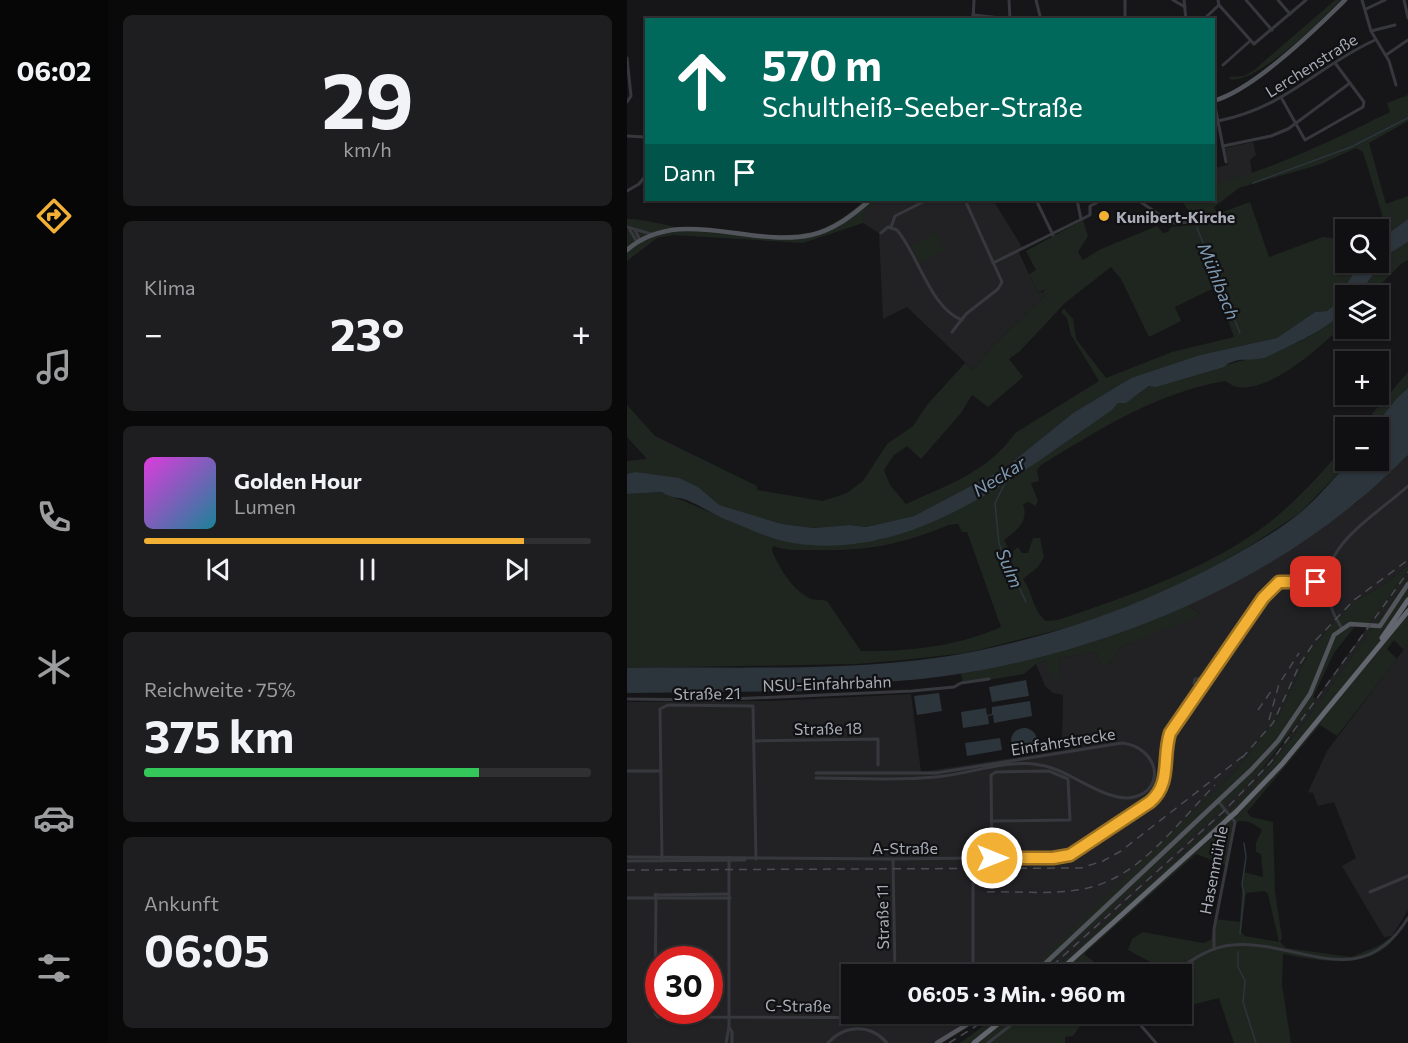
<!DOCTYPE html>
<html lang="de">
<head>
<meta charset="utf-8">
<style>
  :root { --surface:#101012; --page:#1e1e20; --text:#f1f3f6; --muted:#9c9d9f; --line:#303032; --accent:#f2b134 }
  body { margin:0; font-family:Commissioner,sans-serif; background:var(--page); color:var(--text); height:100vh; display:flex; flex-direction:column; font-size:22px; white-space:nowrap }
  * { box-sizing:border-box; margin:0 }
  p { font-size:20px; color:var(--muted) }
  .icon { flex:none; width:33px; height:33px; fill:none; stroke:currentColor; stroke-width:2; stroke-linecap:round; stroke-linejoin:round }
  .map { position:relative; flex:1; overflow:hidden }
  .sheet { display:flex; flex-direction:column; gap:15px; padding:15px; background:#09090a; width:519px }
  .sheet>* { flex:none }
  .banner { position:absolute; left:18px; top:18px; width:570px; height:183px; border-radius:0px; box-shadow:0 2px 4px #0004,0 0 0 2px var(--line); background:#00695c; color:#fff; overflow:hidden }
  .controls { position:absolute; left:708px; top:219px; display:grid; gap:12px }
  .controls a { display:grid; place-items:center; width:54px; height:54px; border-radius:0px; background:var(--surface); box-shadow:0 2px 4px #0004,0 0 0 2px var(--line); font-size:30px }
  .speed { position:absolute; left:18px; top:946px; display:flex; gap:12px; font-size:30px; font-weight:700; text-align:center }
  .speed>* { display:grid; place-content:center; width:78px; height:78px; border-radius:50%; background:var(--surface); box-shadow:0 2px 4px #0004,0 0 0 2px var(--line); line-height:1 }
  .speed .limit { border:9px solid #d22; background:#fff; color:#111 }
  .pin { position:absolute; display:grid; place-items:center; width:51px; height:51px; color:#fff; margin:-26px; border-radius:12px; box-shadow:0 3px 9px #0006 }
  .me { position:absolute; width:66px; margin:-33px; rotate:90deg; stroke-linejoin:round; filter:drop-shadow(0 0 4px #0008) }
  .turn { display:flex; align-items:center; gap:21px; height:126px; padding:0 18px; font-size:27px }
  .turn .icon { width:78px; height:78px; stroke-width:2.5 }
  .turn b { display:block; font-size:42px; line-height:51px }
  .then { display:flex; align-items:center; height:57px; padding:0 18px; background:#0003; gap:12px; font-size:22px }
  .big { font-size:45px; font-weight:700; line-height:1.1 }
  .sheet .widget { flex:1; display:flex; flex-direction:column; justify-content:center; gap:9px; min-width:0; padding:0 21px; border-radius:9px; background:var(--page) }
  .sheet .dial { align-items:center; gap:0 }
  .dial b { font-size:78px; line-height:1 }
  .song { display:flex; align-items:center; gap:18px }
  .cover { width:72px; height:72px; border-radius:9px; background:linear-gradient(135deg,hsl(300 70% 55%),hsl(190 70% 35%)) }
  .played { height:6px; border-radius:3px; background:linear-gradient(90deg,var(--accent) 85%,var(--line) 85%) }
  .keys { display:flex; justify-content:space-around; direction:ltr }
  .heat { display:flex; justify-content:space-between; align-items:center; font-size:33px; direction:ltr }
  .charge { height:9px; border-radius:4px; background:linear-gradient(90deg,#34c759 75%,var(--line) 0) }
  .trip { position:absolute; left:214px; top:964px; width:351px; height:60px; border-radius:0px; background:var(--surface); box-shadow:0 2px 4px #0004,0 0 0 2px var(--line); font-weight:700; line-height:60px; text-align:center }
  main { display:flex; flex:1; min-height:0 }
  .tabs { display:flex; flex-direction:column; width:108px; justify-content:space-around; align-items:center; background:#060607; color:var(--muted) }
  .tabs .icon { width:42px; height:42px }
  .tabs .selected { color:var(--accent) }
  .tabs b { font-size:27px; color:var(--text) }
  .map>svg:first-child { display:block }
  .built { fill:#222225; fill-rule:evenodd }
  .green { fill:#1e261f; fill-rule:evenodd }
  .water { fill:#2c353c }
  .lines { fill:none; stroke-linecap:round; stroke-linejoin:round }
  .stream { stroke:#2c353c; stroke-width:1.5 }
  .minor { stroke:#37383d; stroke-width:3 }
  .major { stroke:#53555c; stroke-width:4.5 }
  .highway { stroke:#63666e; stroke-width:5 }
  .rail { stroke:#4a4c52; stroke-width:1.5; stroke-dasharray:8 6; stroke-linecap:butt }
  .highway-bridge { stroke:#63666e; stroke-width:5 }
  .route-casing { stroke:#9d7322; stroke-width:15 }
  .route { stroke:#f2b134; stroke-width:10 }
  .poi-dot { fill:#f2b134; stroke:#111113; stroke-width:2 }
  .labels { text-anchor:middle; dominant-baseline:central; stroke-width:4.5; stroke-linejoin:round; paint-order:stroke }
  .street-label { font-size:16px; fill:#a8adb8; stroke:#111113 }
  .poi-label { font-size:16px; font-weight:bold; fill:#a8adb8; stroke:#111113; text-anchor:start }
  .water-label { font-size:18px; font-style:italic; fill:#7f9bb3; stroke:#111113 }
</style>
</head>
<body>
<main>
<nav class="tabs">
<b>06:02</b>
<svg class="icon selected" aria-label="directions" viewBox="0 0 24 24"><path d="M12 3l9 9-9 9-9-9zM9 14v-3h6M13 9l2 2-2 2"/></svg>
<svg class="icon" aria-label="music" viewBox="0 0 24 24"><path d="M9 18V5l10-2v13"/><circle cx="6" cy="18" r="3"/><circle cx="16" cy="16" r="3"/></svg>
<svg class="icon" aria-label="phone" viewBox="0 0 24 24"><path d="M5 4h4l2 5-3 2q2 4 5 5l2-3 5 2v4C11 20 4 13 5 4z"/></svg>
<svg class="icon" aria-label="climate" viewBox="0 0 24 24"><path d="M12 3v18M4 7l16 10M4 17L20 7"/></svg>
<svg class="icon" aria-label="car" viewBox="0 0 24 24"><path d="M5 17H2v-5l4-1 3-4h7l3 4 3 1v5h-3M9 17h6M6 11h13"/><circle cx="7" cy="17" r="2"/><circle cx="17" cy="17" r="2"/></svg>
<svg class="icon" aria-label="filters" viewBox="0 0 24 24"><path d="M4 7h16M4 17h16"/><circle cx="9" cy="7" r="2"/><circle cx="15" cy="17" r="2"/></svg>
</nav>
<section class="sheet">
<div class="widget dial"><b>29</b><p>km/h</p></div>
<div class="widget"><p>Klima</p>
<div class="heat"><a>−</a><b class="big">23°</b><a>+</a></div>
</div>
<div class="widget">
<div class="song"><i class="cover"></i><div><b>Golden Hour</b><p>Lumen</p></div></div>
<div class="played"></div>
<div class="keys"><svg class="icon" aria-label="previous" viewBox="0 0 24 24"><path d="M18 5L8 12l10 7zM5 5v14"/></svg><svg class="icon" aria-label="pause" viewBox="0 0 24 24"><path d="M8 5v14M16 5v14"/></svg><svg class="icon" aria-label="next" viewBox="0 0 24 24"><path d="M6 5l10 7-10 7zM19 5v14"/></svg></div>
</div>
<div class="widget"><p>Reichweite · 75%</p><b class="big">375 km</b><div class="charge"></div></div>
<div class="widget"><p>Ankunft</p><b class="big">06:05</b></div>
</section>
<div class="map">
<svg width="781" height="1043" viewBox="0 0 781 1043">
  <rect width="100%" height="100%" fill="#161618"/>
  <g class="built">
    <path d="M626 142 629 155 623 160 625 174 587 186 586 168 601 165 598 148Z"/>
    <path d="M251 200H366L395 247 391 250 393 255 411 293 416 292 418 296 367 344 346 370 280 307 256 319 252 233 236 223V218L237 212Z"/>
    <path d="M781 455V565L759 583 729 600 704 625 681 654 653 714 608 771 449 928 398 975H225V1014H358L340 1028 316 1043H0V702L146 701 284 694 294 772 438 750 435 745 436 695 426 693 418 686 409 664 419 661 434 678 430 658 470 652 471 659 477 664 483 663 494 647 573 614 561 605 627 571 672 543 729 503ZM32 960H82V1011H32Z"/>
    <path d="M781 571V579L680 719 634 777 604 809 420 975H411L631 774 653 748Z"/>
    <path d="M781 644V910L765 936 757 937 715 866 729 858 707 802 691 806 686 793 681 792 700 751Z"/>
  </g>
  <g class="green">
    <path d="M708 0H714C695 19 629 86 602 79L603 77 617 76 626 71Z"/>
    <path d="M781 95V121L742 143 759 204 781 196V219L752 240V230L744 229 757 221 736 152 729 148 694 164 612 188 587 207 590 214 623 202 642 257 696 237 718 239V262L733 263 706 306 700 311 688 312 650 338 573 355 504 378 446 413 378 468 287 516 239 527 223 525 187 528 155 524 91 505 84 500 8 472 0 474V461L20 459 0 437V405L28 436 130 486V490L196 501 220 493 236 481 260 444 286 426 300 405 338 363 346 370 367 344 418 296 416 292 418 289 411 293 402 274 409 270 399 251 456 220 461 236 451 252 456 260 474 249 530 226 536 233 541 232 544 227 567 225 589 218V215L570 222 554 200H586L587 186 591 183C651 167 706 140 763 112L760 103ZM484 267 494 279 522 337 554 321 548 307 589 287 607 337 545 352 479 378 449 339 446 319 437 309 434 312 440 318 444 335 472 381 388 433C363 471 318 486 279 504L263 485 257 470 267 455 280 446 294 459 334 413 345 395 361 407 396 377 382 359 393 351 438 303Z"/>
    <path d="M238 200H251L237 213 236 223 176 243 46 235 30 238 0 261V219C19 219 36 225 54 228 88 232 162 241 192 230 210 223 224 212 238 200Z"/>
    <path d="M309 232 318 251 293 263 284 245Z"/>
    <path d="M781 242V260L774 264 743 295 731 296 762 254Z"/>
    <path d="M718 310V324C693 346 646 392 610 387 605 386 603 383 598 381 529 393 473 429 414 465L410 470 412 481 404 483 411 501 408 506 402 502 396 504C402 522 390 530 377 540L385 556 386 551 391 547 395 553H401L406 538H413L417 557 411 567 396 579C406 593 406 611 419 621L431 620C496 598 574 571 631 531 664 507 692 477 718 445V460L723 461 673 513 626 544 563 580 489 612 443 627 339 653 276 660 229 664 0 668V494L35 492 138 535 252 540 340 504 485 410 491 403C504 403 512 392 523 386 531 382 542 384 550 380 610 357 670 358 718 310ZM331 524 335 532H340L374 627C332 646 279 652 234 651L200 601C194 599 188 601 182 598 166 590 151 567 145 550L146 546C160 551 177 550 192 550 244 551 274 544 322 525Z"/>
    <path d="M781 372V388L769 399 747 427 733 428Z"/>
    <path d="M781 565V571L741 626 729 625 707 653 686 697 689 699 631 774 594 810 411 975H398L608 771 653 714 681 654 704 625 728 601 759 583Z"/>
    <path d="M781 579V644L777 650 767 640 760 649 770 659 710 736 693 725 620 812 624 817 646 822 648 891 655 938 653 942 659 948 724 957 751 946 772 932C747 973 695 961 656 954L655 985 664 1043H607L592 998 560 1006 568 966 566 962 545 975H539L542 972 501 950 505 939 516 932 576 943 584 940 588 919 613 922 616 872 636 877 634 854 629 852V843L635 830C627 824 620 819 609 822L598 865 569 854 457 954 484 975H420L604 809 634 777 680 719ZM638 891 641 894 652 942 618 936 614 932 619 893Z"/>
    <path d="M561 605 574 615 494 647 483 663 477 665 471 659 470 652 431 658 434 678 425 677 419 661 409 664 397 674 336 684 334 673 454 645Z"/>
    <path d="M373 1014H461L446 1036 438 1037V1043H333Z"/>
  </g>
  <g class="water">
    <path d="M781 219V242L762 254 731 295 718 296V310C696 333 669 342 642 356 628 363 609 355 597 367L529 387 522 386 499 403H491L485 410C391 474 287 562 166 543 145 540 125 530 105 522 89 516 76 507 60 500 51 497 43 498 35 492L0 494V474L8 472 52 478 71 487 92 505 155 524 187 528 223 525 239 527 287 516 378 468 446 413 504 378 573 355 650 338 688 312 700 311 706 306 733 263 752 262V240Z"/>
    <path d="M781 388V455C763 472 746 489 727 504 626 587 493 643 365 668 334 674 302 679 271 681 243 683 215 681 190 691L0 693V668C110 666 233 673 340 653 433 635 522 603 604 557 627 544 652 530 673 513 691 498 707 478 723 461L752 460V428L747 427 769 399Z"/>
    <path d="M399 680 402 696 365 702 362 687Z"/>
    <path d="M312 693 315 711 290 715 287 696Z"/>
    <path d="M403 701 405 716 367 723 366 715 361 716 362 724 336 728 334 712 359 708 360 715 365 714V707Z"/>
    <circle cx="397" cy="741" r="13"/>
    <path d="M373 738 375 750 340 756 338 743Z"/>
  </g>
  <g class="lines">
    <g class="stream">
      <path d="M626 183 724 147 781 118"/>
      <path d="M570 228 613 333"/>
      <path d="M379 481 368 503 372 544 399 602"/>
      <path d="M613 934 617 893 615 885 619 857 617 843"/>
      <path d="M611 952V967L618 981 616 1002 629 1043"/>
    </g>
    <g class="minor">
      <path d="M382 0 383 20"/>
      <path d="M409 0 414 20"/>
      <path d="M546 0 558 7"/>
      <path d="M557 0 559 20"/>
      <path d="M591 0 592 5 627 44 679 0"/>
      <path d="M619 0 645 30"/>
      <path d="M651 0 663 14"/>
      <path d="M735 0 744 31 762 61 769 85"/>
      <path d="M777 0 781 18"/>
      <path d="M739 9 758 0"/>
      <path d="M346 15 383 19"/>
      <path d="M346 20 347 0"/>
      <path d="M498 20V0"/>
      <path d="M576 20 592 5"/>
      <path d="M744 31 768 25"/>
      <path d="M759 55 781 40"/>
      <path d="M0 58 4 96 0 102"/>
      <path d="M596 65 623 41"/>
      <path d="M655 99 678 140 736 107 737 102 708 63"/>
      <path d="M587 101 599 162"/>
      <path d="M591 121C660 107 689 67 748 40"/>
      <path d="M0 136 18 137"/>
      <path d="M596 146 644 136 661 129 723 83"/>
      <path d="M0 191 12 184 20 174"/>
      <path d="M409 200 426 235"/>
      <path d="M450 200 454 219"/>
      <path d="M511 200 544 223 569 222"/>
      <path d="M0 227 24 234"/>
      <path d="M264 227 268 216 300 200"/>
      <path d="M3 230 10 242"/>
      <path d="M8 230 13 240"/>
      <path d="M254 233 261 227 270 230C291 254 303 308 335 320"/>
      <path d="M366 263 463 215V206L475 200"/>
      <path d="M325 332 339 314 371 289 375 282 338 200"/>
      <path d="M714 627C670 558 736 526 781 486"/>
      <path d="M580 677 568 679 567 683 571 688 578 680 637 597C657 573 670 580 699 582"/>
      <path d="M0 699 82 700 285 691 327 687 334 683 362 679"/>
      <path d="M127 741 251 739V765"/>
      <path d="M0 771H34"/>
      <path d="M189 773H309L495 743C531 747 540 789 507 797 480 804 442 769 413 765 379 759 343 774 309 777 269 781 229 778 189 778"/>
      <path d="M364 821 443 820 441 779 422 771 369 772 364 775 365 858"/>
      <path d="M0 857 266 859 438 857 531 795C541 777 536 763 539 745 543 725 560 705 571 688"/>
      <path d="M346 858V975"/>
      <path d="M266 859 268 975"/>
      <path d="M0 861 118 860"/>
      <path d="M35 861 33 709 41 705 126 706 129 859"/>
      <path d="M743 892 781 876"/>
      <path d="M29 894 28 1014 31 1017 325 1018 339 1014"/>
      <path d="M28 895 102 894"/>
      <path d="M0 898H103"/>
      <path d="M587 949V929L608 822 591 801"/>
      <path d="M543 975C562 962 581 947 605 945 671 939 733 996 781 918"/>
      <path d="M555 1004H558L566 967 564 961"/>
      <path d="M504 1014 529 1043"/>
      <path d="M102 1027 105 1032V1043"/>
      <path d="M99 1043 102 1027V857"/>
      <path d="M201 1043C218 1024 244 1024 260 1043"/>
      <path d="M361 1043 398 1014"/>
    </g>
    <g class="major">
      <path d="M586 101C625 91 689 29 718 0"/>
      <path d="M0 250C52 205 123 248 184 235 207 230 226 215 243 200"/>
      <path d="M406 975 624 770 651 741 683 694 707 635 723 624 753 626 781 584"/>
      <path d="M310 1043 357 1014"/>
    </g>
    <g class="highway">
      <path d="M755 638 781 600"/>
      <path d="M609 812 655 764 781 611"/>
      <path d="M428 975 601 819"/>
      <path d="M347 1043 383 1014"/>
    </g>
    <g class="rail">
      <path d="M631 710 647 687"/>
      <path d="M642 720 652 684 672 653"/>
      <path d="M615 758 646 723 673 664 688 641 727 600 781 560"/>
      <path d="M0 870 454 868 476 861 494 851 620 753"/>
      <path d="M360 892C391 891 426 895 456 889 512 879 550 823 588 785"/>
      <path d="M415 975 596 812 644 762 781 572"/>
      <path d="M322 1043 368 1014"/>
    </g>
    <path class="highway-bridge" d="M601 819 609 812"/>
  </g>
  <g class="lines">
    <defs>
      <path id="route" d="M365 858H426L443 855 523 802C545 783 535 758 543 733L636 598 652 582H689"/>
    </defs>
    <use href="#route" class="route-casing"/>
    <use href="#route" class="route"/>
  </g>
  <circle class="poi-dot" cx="477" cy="216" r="6"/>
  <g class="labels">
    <g class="street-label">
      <text transform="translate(684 65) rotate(-32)">Lerchenstraße</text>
      <text transform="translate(200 683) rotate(-2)">NSU-Einfahrbahn</text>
      <text transform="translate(80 693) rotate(-1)">Straße 21</text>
      <text transform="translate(201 728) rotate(-1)">Straße 18</text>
      <text transform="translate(436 741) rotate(-9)">Einfahrstrecke</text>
      <text x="278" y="847">A-Straße</text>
      <text transform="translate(586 870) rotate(-79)">Hasenmühle</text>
      <text transform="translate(255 917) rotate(-91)">Straße 11</text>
      <text transform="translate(171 1005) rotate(1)">C-Straße</text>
    </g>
    <g class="poi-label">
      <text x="489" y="216">Kunibert-Kirche</text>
    </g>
    <g class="water-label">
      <text transform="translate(592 281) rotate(68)">Mühlbach</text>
      <text transform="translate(372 476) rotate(-32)">Neckar</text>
      <text transform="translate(383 568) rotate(67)">Sulm</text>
    </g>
  </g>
</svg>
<div class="controls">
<a><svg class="icon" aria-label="search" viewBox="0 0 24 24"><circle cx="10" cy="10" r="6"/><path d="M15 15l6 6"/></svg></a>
<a><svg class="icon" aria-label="layers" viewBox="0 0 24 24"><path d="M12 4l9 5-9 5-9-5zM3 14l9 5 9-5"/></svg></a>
<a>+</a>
<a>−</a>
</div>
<div class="speed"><div class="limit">30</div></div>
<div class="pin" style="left:689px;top:582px;background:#d93025"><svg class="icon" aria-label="arrive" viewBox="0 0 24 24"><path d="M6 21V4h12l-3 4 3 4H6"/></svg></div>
<svg class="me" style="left:365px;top:858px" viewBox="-20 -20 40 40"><circle r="17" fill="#f2b134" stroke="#fff" stroke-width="3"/><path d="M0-11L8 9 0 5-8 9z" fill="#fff"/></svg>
<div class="trip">06:05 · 3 Min. · 960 m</div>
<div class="banner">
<div class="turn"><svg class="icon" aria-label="ahead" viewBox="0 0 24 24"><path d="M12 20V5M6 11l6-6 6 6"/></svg><div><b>570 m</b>Schultheiß-Seeber-Straße</div></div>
<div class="then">Dann<svg class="icon" aria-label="arrive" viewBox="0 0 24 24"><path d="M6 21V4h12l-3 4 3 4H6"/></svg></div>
</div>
</div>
</main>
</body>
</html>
